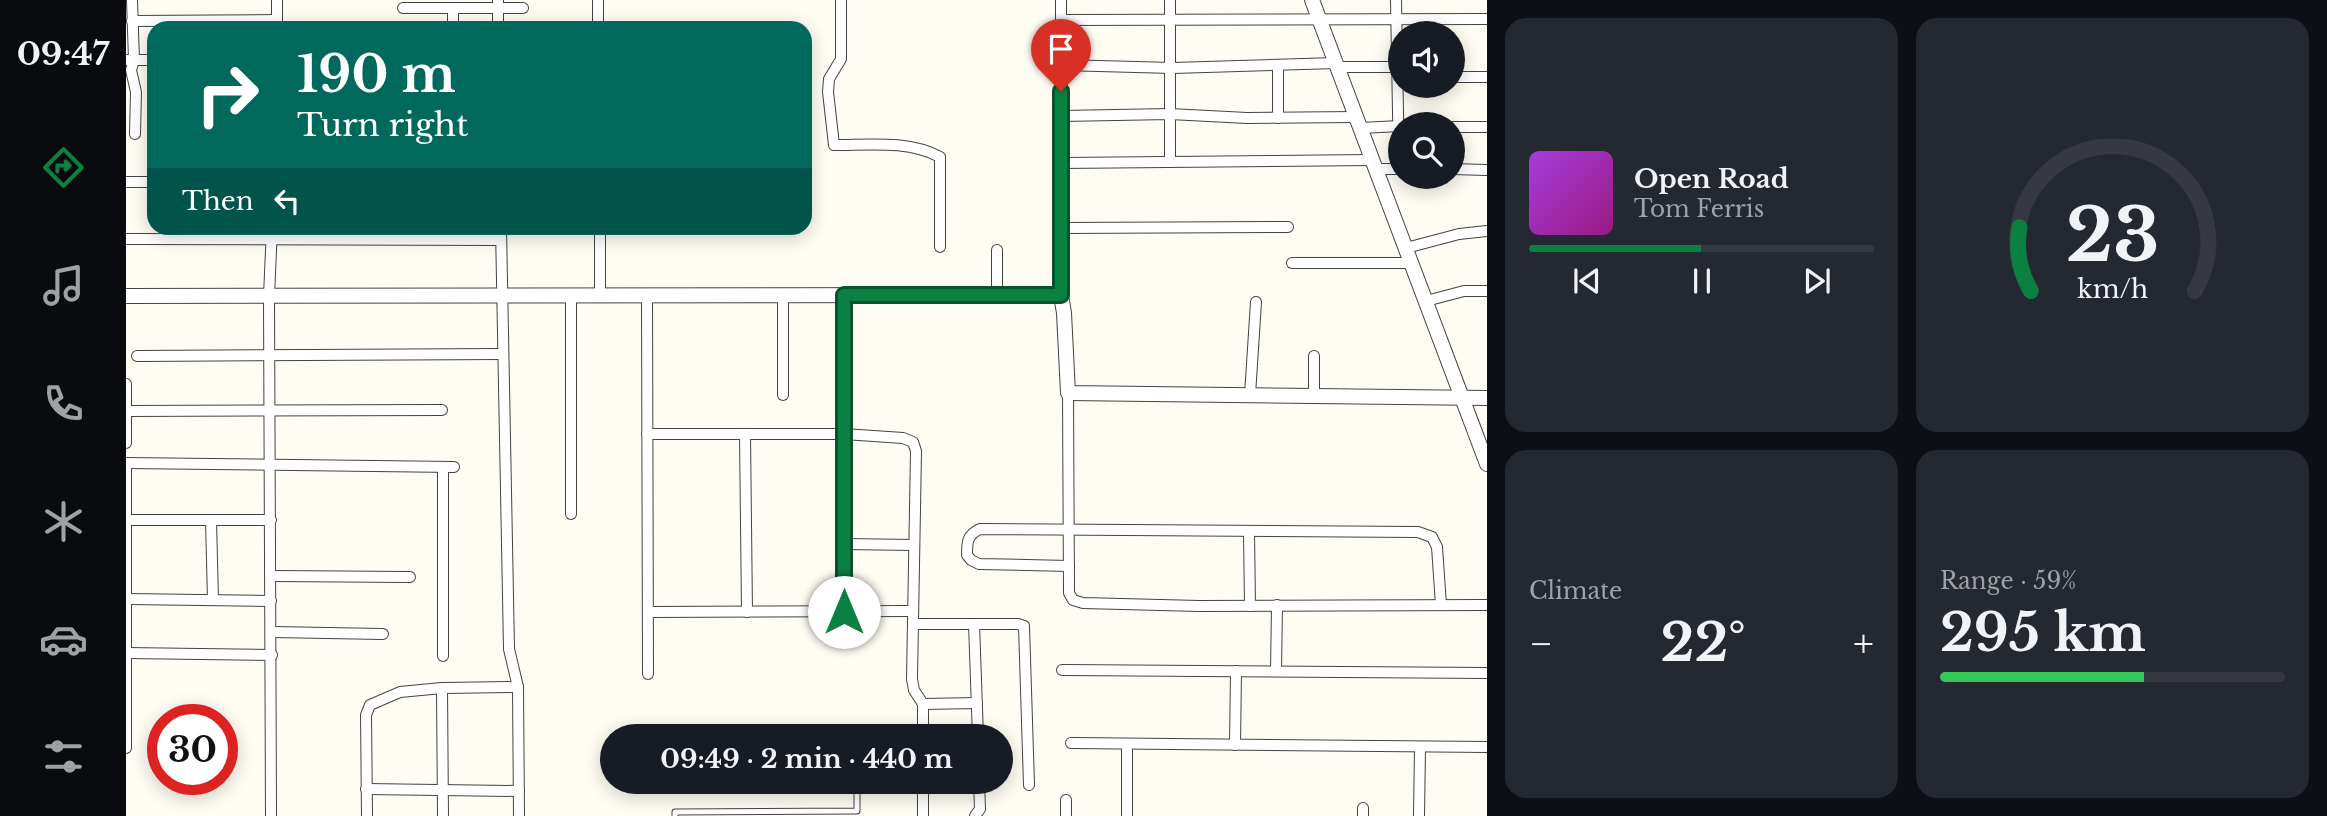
<!DOCTYPE html>
<html lang="en">
<head>
<meta charset="utf-8">
<style>
  :root { --surface:#171b24; --page:#242831; --text:#f1f3f6; --muted:#9ea1a6; --line:#363941; --accent:#0b8043 }
  body { margin:0; font-family:"Libre Baskerville",serif; background:var(--page); color:var(--text); height:100vh; display:flex; flex-direction:column; font-size:26px; white-space:nowrap }
  * { box-sizing:border-box; margin:0 }
  p { font-size:23px; color:var(--muted) }
  .icon { flex:none; width:38px; height:38px; fill:none; stroke:currentColor; stroke-width:2; stroke-linecap:round; stroke-linejoin:round }
  .map { position:relative; flex:1; overflow:hidden }
  .panel { display:flex; flex-direction:column; gap:18px; padding:18px; background:#0d0f14; width:840px }
  .panel>* { flex:none }
  .top-card { position:absolute; left:21px; top:21px; width:665px; height:214px; border-radius:21px; box-shadow:0 4px 18px #0003; background:#00695c; color:#fff; overflow:hidden }
  .fabs { position:absolute; left:1262px; top:21px; display:grid; gap:14px }
  .fabs a { display:grid; place-items:center; width:77px; height:77px; border-radius:50%; background:var(--surface); box-shadow:0 4px 18px #0003; font-size:35px }
  .speed { position:absolute; left:21px; top:704px; display:flex; gap:14px; font-size:35px; font-weight:700; text-align:center }
  .speed>* { display:grid; place-content:center; width:91px; height:91px; border-radius:50%; background:var(--surface); box-shadow:0 4px 18px #0003; line-height:1 }
  .speed .limit { border:10px solid #d22; background:#fff; color:#111 }
  .pin { position:absolute; display:grid; place-items:center; width:60px; height:60px; color:#fff; margin:-72px -30px; border-radius:50% 50% 50% 0; rotate:-45deg; box-shadow:0 0 7px #0007 }
  .pin .icon { rotate:45deg }
  .me { position:absolute; width:77px; margin:-38px; rotate:0deg; stroke-linejoin:round; filter:drop-shadow(0 0 5px #0008) }
  .turn { display:flex; align-items:center; gap:24px; height:147px; padding:0 35px; font-size:32px }
  .turn .icon { width:91px; height:91px; stroke-width:2.5 }
  .turn b { display:block; font-size:49px; line-height:60px }
  .then { display:flex; align-items:center; height:66px; padding:0 35px; background:#0003; gap:14px; font-size:26px }
  .big { font-size:52px; font-weight:700; line-height:1.1 }
  .panel .card { flex:1; display:flex; flex-direction:column; justify-content:center; gap:10px; min-width:0; padding:0 24px; border-radius:21px; background:var(--page) }
  .panel .dial { align-items:center; gap:0 }
  .dial svg { height:182px; overflow:visible; fill:none; stroke:var(--line); stroke-width:7; stroke-linecap:round; text-anchor:middle }
  .dial text { fill:var(--text); stroke:none }
  .song { display:flex; align-items:center; gap:21px }
  .cover { width:84px; height:84px; border-radius:10px; background:linear-gradient(135deg,hsl(280 70% 55%),hsl(310 70% 35%)) }
  .played { height:7px; border-radius:4px; background:linear-gradient(90deg,var(--accent) 50%,var(--line) 50%) }
  .keys { display:flex; justify-content:space-around; direction:ltr }
  .heat { display:flex; justify-content:space-between; align-items:center; font-size:38px; direction:ltr }
  .charge { height:10px; border-radius:5px; background:linear-gradient(90deg,#34c759 59%,var(--line) 0) }
  .panel .tiles { flex:1; display:grid; gap:18px; grid-template-columns:repeat(2,1fr) }
  .trip { position:absolute; left:474px; top:724px; width:413px; height:70px; border-radius:35px; background:var(--surface); box-shadow:0 4px 18px #0003; font-weight:700; line-height:70px; text-align:center }
  main { display:flex; flex:1; min-height:0 }
  .tabs { display:flex; flex-direction:column; width:126px; justify-content:space-around; align-items:center; background:#090b0e; color:var(--muted) }
  .tabs .icon { width:49px; height:49px }
  .tabs .on { color:var(--accent) }
  .tabs b { font-size:32px; color:var(--text) }
  .map>svg:first-child { display:block }
  .lines { fill:none; stroke-linecap:round; stroke-linejoin:round }
  .service-casing { stroke:#434343; stroke-width:7 }
  .minor-casing { stroke:#434343; stroke-width:12 }
  .tertiary-casing { stroke:#434343; stroke-width:16 }
  .service { stroke:#fff; stroke-width:5 }
  .minor { stroke:#fff; stroke-width:10 }
  .tertiary { stroke:#fff; stroke-width:14 }
  .route-casing { stroke:#07532c; stroke-width:18 }
  .route { stroke:#0b8043; stroke-width:12 }
</style>
</head>
<body>
<main>
<nav class="tabs">
<b>09:47</b>
<svg class="icon on" aria-label="directions" viewBox="0 0 24 24"><path d="M12 3l9 9-9 9-9-9zM9 14v-3h6M13 9l2 2-2 2"/></svg>
<svg class="icon" aria-label="music" viewBox="0 0 24 24"><path d="M9 18V5l10-2v13"/><circle cx="6" cy="18" r="3"/><circle cx="16" cy="16" r="3"/></svg>
<svg class="icon" aria-label="phone" viewBox="0 0 24 24"><path d="M5 4h4l2 5-3 2q2 4 5 5l2-3 5 2v4C11 20 4 13 5 4z"/></svg>
<svg class="icon" aria-label="climate" viewBox="0 0 24 24"><path d="M12 3v18M4 7l16 10M4 17L20 7"/></svg>
<svg class="icon" aria-label="car" viewBox="0 0 24 24"><path d="M5 17H2v-5l4-1 3-4h7l3 4 3 1v5h-3M9 17h6M6 11h13"/><circle cx="7" cy="17" r="2"/><circle cx="17" cy="17" r="2"/></svg>
<svg class="icon" aria-label="filters" viewBox="0 0 24 24"><path d="M4 7h16M4 17h16"/><circle cx="9" cy="7" r="2"/><circle cx="15" cy="17" r="2"/></svg>
</nav>
<div class="map">
<svg width="1361" height="816" viewBox="0 0 1361 816">
  <rect width="100%" height="100%" fill="#fffdf3"/>
  <g class="lines">
    <defs>
      <path id="service" d="M549 816V812L731 811V782"/>
      <g id="minor">
        <path d="M6 0 8 60 5 70 10 92 9 134"/>
        <path d="M372 0V28"/>
        <path d="M472 0V28"/>
        <path d="M715 0V59L703 79 702 92 708 145C743 145 782 140 814 157V247"/>
        <path d="M1044 0V162"/>
        <path d="M1270 0 1273 169"/>
        <path d="M277 8H397"/>
        <path d="M327 8V28"/>
        <path d="M935 20 1361 19"/>
        <path d="M6 21 151 20"/>
        <path d="M151 28V0"/>
        <path d="M0 60H28"/>
        <path d="M935 65 1047 68 1210 63"/>
        <path d="M1152 65V118"/>
        <path d="M1212 67H1270"/>
        <path d="M1326 77H1361"/>
        <path d="M935 116 1044 114 1121 118 1231 117"/>
        <path d="M1326 127H1361"/>
        <path d="M1235 128 1274 126"/>
        <path d="M935 163 1247 160"/>
        <path d="M1251 169H1274"/>
        <path d="M1326 169 1361 170"/>
        <path d="M0 182H28"/>
        <path d="M375 228 383 649 392 687 393 816"/>
        <path d="M474 228V295"/>
        <path d="M935 228 1162 227"/>
        <path d="M0 239 375 240"/>
        <path d="M1280 248 1333 234 1361 231"/>
        <path d="M1166 263H1286"/>
        <path d="M445 295V514"/>
        <path d="M521 295 522 674"/>
        <path d="M657 295V395"/>
        <path d="M717 295 718 612"/>
        <path d="M935 295V0"/>
        <path d="M871 296V250"/>
        <path d="M1300 301 1338 291H1361"/>
        <path d="M11 356 377 354"/>
        <path d="M1188 356V396"/>
        <path d="M942 393 943 593 947 600 957 603 1073 606 1361 605"/>
        <path d="M1124 395 1130 302"/>
        <path d="M0 411 316 410"/>
        <path d="M521 434H718L777 438 787 442 790 451 786 679 788 690 797 704V737"/>
        <path d="M619 434 621 612"/>
        <path d="M0 443V384"/>
        <path d="M0 463 328 467"/>
        <path d="M0 466V748"/>
        <path d="M317 467V656"/>
        <path d="M1 520H145"/>
        <path d="M85 521 87 600"/>
        <path d="M1123 531 1124 606"/>
        <path d="M718 544 788 545"/>
        <path d="M943 566 853 564 845 560 841 555C841 542 841 535 854 529L1292 532 1306 537 1311 547 1315 605"/>
        <path d="M145 576 284 577"/>
        <path d="M1 599 145 601"/>
        <path d="M522 612 787 611"/>
        <path d="M787 624H892L898 626 903 785"/>
        <path d="M848 624 852 737"/>
        <path d="M146 632 257 634"/>
        <path d="M0 653 146 655"/>
        <path d="M936 670 1361 673"/>
        <path d="M1150 671 1151 605"/>
        <path d="M316 688 317 816"/>
        <path d="M797 704 851 703"/>
        <path d="M945 743 1361 747"/>
        <path d="M1001 744V816"/>
        <path d="M1109 745 1110 671"/>
        <path d="M797 782V816"/>
        <path d="M240 789 393 791"/>
        <path d="M940 800V816"/>
        <path d="M1237 808V816"/>
        <path d="M145 816 143 296 146 228"/>
        <path d="M241 816 240 715 244 705 274 692 316 688 392 687"/>
        <path d="M849 816 854 809 853 782"/>
        <path d="M1293 816 1294 747"/>
      </g>
      <g id="tertiary">
        <path d="M1186 0 1361 464"/>
        <path d="M0 296 935 295 938 313 942 393 1361 398"/>
      </g>
    </defs>
    <use href="#service" class="service-casing"/>
    <use href="#minor" class="minor-casing"/>
    <use href="#tertiary" class="tertiary-casing"/>
    <use href="#service" class="service"/>
    <use href="#minor" class="minor"/>
    <use href="#tertiary" class="tertiary"/>
  </g>
  <g class="lines">
    <defs>
      <path id="route" d="M718 612V295H935V91"/>
    </defs>
    <use href="#route" class="route-casing"/>
    <use href="#route" class="route"/>
  </g>
</svg>
<div class="fabs">
<a><svg class="icon" aria-label="sound" viewBox="0 0 24 24"><path d="M4 9h4l5-4v14l-5-4H4zM17 9q2 3 0 6"/></svg></a>
<a><svg class="icon" aria-label="search" viewBox="0 0 24 24"><circle cx="10" cy="10" r="6"/><path d="M15 15l6 6"/></svg></a>
</div>
<div class="speed"><div class="limit">30</div></div>
<div class="pin" style="left:935px;top:91px;background:#d93025"><svg class="icon" aria-label="arrive" viewBox="0 0 24 24"><path d="M6 21V4h12l-3 4 3 4H6"/></svg></div>
<svg class="me" style="left:718px;top:612px" viewBox="-20 -20 40 40"><circle r="19" fill="#fff"/><path d="M0-13L10 11 0 6-10 11z" fill="#0b8043"/></svg>
<div class="trip">09:49 · 2 min · 440 m</div>
<div class="top-card">
<div class="turn"><svg class="icon" aria-label="right" viewBox="0 0 24 24"><path d="M7 20v-9h11M14 6l5 5-5 5"/></svg><div><b>190 m</b>Turn right</div></div>
<div class="then">Then<svg class="icon" aria-label="left" viewBox="0 0 24 24"><path d="M17 20v-9H6M10 6l-5 5 5 5"/></svg></div>
</div>
</div>
<section class="panel">
<div class="tiles">
<div class="card">
<div class="song"><i class="cover"></i><div><b>Open Road</b><p>Tom Ferris</p></div></div>
<div class="played"></div>
<div class="keys"><svg class="icon" aria-label="previous" viewBox="0 0 24 24"><path d="M18 5L8 12l10 7zM5 5v14"/></svg><svg class="icon" aria-label="pause" viewBox="0 0 24 24"><path d="M8 5v14M16 5v14"/></svg><svg class="icon" aria-label="next" viewBox="0 0 24 24"><path d="M6 5l10 7-10 7zM19 5v14"/></svg></div>
</div>
<div class="card dial"><svg viewBox="0 0 100 80">
<path d="M14 69A42 42 0 1 1 86 69"/>
<path d="M14 69A42 42 0 0 1 9 41" stroke="#0b8043"/>
<text x="50" y="56" font-size="32" font-weight="700">23</text>
<text x="50" y="72" font-size="11">km/h</text>
</svg></div>
<div class="card"><p>Climate</p>
<div class="heat"><a>−</a><b class="big">22°</b><a>+</a></div>
</div>
<div class="card"><p>Range · 59%</p><b class="big">295 km</b><div class="charge"></div></div>
</div>
</section>
</main>
</body>
</html>
